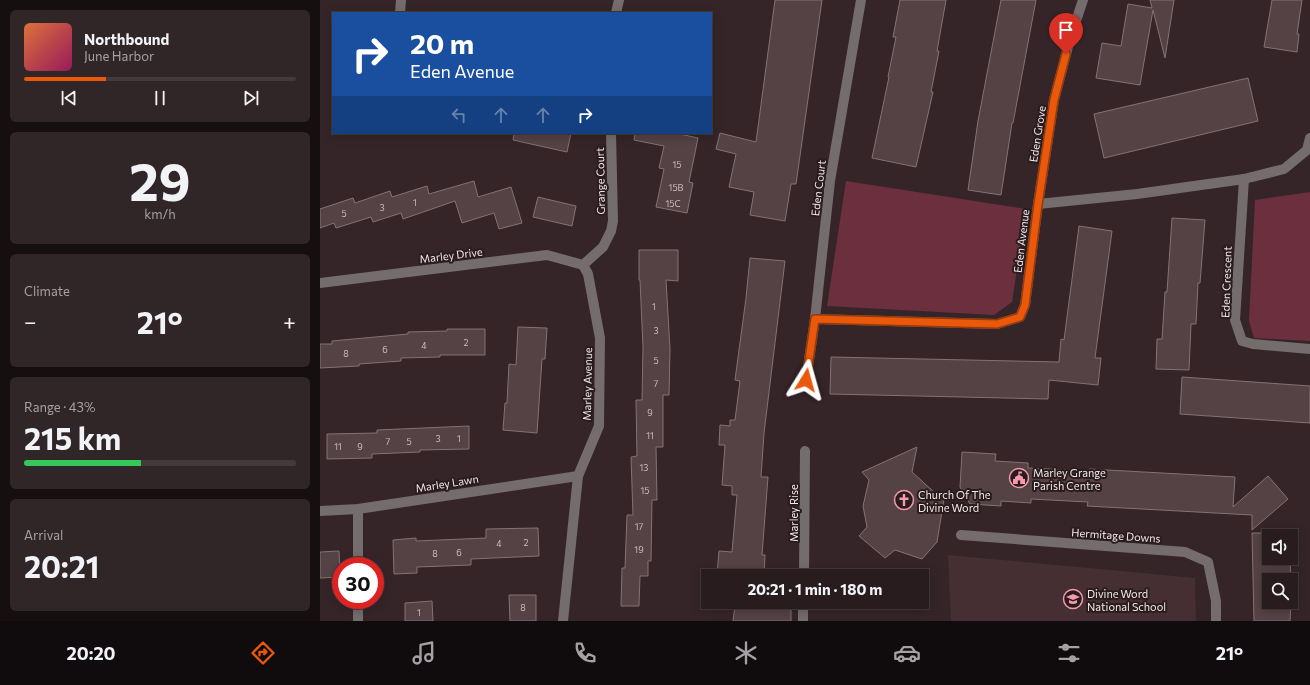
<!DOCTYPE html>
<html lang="en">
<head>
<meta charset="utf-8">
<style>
  :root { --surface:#281c1e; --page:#302527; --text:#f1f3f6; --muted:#a5a1a4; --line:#443a3c; --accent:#ea580c }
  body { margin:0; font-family:Commissioner,sans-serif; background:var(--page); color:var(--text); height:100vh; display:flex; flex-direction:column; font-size:15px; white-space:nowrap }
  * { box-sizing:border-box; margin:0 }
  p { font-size:13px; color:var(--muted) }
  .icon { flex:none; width:22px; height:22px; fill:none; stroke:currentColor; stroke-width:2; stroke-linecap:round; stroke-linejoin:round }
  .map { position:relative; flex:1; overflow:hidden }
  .drawer { display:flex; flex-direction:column; gap:10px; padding:10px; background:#160f10; width:320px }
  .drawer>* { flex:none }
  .top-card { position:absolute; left:12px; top:12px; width:380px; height:122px; border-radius:0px; box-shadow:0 2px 10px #0003,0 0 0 1px var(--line); background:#1a4fa0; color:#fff; overflow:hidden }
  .controls { position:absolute; left:942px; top:529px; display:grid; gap:8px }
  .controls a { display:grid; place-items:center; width:36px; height:36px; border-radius:0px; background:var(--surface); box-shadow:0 2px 10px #0003,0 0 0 1px var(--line); font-size:20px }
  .speed { position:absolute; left:12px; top:557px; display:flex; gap:8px; font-size:20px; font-weight:700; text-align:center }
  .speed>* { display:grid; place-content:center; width:52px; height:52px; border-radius:50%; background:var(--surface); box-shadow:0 2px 10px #0003,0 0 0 1px var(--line); line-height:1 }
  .speed .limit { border:6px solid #d22; background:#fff; color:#111 }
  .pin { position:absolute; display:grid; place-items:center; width:34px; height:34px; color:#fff; margin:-41px -17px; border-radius:50% 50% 50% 0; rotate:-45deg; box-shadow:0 0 4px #0007 }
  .pin .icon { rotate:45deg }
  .me { position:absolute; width:44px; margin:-22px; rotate:8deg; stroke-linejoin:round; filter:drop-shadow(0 0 3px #0008) }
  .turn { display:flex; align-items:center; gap:14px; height:84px; padding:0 12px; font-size:18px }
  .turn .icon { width:52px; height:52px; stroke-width:2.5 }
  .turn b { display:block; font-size:28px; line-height:34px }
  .lanes { display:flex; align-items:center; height:38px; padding:0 12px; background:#0003; justify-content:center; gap:20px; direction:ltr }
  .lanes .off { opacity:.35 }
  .big { font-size:30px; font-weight:700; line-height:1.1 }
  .drawer .widget { flex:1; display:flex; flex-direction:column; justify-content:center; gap:6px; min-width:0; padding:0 14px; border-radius:6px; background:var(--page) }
  .drawer .dial { align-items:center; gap:0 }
  .dial b { font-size:52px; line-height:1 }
  .song { display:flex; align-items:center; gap:12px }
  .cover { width:48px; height:48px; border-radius:6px; background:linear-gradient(135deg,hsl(20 70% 55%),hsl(330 70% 35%)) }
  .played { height:4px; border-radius:2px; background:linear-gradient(90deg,var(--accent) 30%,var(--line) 30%) }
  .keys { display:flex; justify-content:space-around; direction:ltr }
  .heat { display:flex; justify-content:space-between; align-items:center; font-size:22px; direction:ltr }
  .charge { height:6px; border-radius:3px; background:linear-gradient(90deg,#34c759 43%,var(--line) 0) }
  .trip { position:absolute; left:381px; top:569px; width:228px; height:40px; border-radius:0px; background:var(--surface); box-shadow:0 2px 10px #0003,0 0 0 1px var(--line); font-weight:700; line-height:40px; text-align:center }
  .menu { display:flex; height:64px; justify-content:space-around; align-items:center; background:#100b0c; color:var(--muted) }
  .menu .icon { width:28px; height:28px }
  .menu .selected { color:var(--accent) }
  .menu b { font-size:18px; color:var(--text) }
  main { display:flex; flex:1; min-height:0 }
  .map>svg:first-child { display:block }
  .built { fill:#462f33 }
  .green { fill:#6c2f3e }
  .building { fill:#544245; stroke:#857275 }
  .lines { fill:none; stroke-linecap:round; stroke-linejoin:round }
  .minor { stroke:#746c6d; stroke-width:10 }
  .route-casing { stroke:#983908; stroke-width:10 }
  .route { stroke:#ea580c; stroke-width:7 }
  .labels { text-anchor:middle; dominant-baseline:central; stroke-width:4; stroke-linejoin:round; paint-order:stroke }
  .number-label { font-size:9px; fill:#cabebf }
  .street-label { font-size:11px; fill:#f1e7e8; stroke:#2a1c1e }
  .poi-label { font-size:11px; fill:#f1e7e8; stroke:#2a1c1e; text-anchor:start }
</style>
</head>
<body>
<main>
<section class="drawer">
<div class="widget">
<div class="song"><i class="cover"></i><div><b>Northbound</b><p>June Harbor</p></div></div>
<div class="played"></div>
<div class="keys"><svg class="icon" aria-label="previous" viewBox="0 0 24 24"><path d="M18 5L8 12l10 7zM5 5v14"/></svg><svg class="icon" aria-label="pause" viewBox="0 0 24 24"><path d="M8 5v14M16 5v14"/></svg><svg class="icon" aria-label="next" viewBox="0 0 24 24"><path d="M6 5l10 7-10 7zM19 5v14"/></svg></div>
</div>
<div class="widget dial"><b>29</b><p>km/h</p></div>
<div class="widget"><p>Climate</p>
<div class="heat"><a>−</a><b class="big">21°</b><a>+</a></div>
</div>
<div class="widget"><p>Range · 43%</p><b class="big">215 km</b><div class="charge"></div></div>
<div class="widget"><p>Arrival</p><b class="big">20:21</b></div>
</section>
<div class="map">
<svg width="990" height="621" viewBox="0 0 990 621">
  <rect width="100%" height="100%" fill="#352528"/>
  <path class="built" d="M628 555 875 578 876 621H631Z"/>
  <g class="green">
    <path d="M526 181 706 209 692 302 674 315 507 306Z"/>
    <path d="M990 192V341L934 338 929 321 935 200Z"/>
  </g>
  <g class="building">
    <path d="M455 0H502L476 184H471L465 221 430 215 434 192 409 187 416 154 396 149 400 133 436 142Z"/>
    <path d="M580 0H626L617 51H619L611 92H613L596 167 552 158 569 77H568L576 37H573Z"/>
    <path d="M681 0H716L693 123H692L681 195 648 190 658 121Z"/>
    <path d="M830 0H854L845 58 833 10 820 85 776 78 782 43 801 46 808 4 832 8Z"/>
    <path d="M952 0H982L977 34H979L977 52 944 47Z"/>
    <path d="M928 78 938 121 784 158 774 114Z"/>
    <path d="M194 133H251L247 152 193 140Z"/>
    <path d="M315 133H355L378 138 369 182 373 183 367 213 336 207 344 169 339 168 344 146 314 140Z"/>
    <path d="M154 181 158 197 191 187 202 223 179 229 174 213 142 223 135 201 83 219 81 213 53 222 51 217 16 228 14 223 0 228V209L33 198 35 203 70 191 72 197 107 186 109 194Z"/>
    <path d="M218 197 256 206 252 226 213 217Z"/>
    <path d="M852 218 885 220 880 283H878L876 324H871L869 370 836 369 837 339H842L845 292H847Z"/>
    <path d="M759 226 792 231 775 358H781L778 385 729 380 728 399 510 394 511 357 739 362 741 339 744 340Z"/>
    <path d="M319 250H358V281L346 280 350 349 349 395H343V447H336L337 500H332L331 561H328V576H320L319 606H301L302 568H305L307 515H313L311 457 317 456 316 400H322L323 348 320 280H319Z"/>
    <path d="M430 258 465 261 444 433 441 477H448L442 555H445L444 576H399L400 575 397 574 399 551 412 552 417 495H412V486L402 485 405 445H399L400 425 410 426V420H415L420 381 415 380 426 298Z"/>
    <path d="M198 327 227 328 225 359H222L217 433 183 430 185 403H187L189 364 196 365Z"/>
    <path d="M127 329H165V355H120V357L81 358V361L39 364V366L0 368V344H12V341L88 334V332L127 331Z"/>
    <path d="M862 377 990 386V423L860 414Z"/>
    <path d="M149 426V449L100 450V452L52 454V458L7 459V434L57 433V430Z"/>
    <path d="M597 447 592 472 615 493H625L617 542 602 559 575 550 565 558 539 536 547 527 543 506 549 480 542 472Z"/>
    <path d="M642 452 676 454 675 461 708 463V468L769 471V469L915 477 913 507 948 476 968 499 932 530V515L767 506 768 502 711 499V503L681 501V506L650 504 640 487Z"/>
    <path d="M218 528 219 556 151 559V565L97 567V573L74 574 73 540 96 538V541L166 538V529Z"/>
    <path d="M932 533H970V536H949V558H970L971 580H949V602H971L970 621H934Z"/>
    <path d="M19 551 20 577 0 578V552Z"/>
    <path d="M189 595H216V621H190Z"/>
    <path d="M112 601 113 621H85V603Z"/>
    <path d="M415 605 471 609V621H413Z"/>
  </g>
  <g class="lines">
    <g class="minor">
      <path d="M80 13 81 0"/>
      <path d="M296 13 299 0"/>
      <path d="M924 179 915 320 922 341 933 344 990 349"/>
      <path d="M718 204 734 100 750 39 763 0"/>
      <path d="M263 265 283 247 291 231 293 221 291 133"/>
      <path d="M0 283 227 255 263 265"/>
      <path d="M495 319 677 324 700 317 705 305 718 204 817 194 924 179 964 169 987 150 990 138"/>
      <path d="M486 380 495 319 510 181 541 0"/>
      <path d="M0 511 38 509 258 476"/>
      <path d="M641 535 865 552 888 562 896 601V621"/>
      <path d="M38 566V509"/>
      <path d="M484 576 485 451"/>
      <path d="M38 621V600"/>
      <path d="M243 621 258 476 279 426 280 338 268 274 263 265"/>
      <path d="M483 621V602"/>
    </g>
  </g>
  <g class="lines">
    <defs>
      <path id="route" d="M486 380 495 319 677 324 700 317 705 305 718 204 734 100 746 54"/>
    </defs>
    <use href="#route" class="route-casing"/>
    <use href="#route" class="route"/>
  </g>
  <defs>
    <symbol id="civic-ring" viewBox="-11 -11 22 22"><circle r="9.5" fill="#2a1c1e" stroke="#f39aab" stroke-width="1.5"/><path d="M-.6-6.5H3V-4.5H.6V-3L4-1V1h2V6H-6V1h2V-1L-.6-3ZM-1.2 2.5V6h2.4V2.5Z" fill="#f39aab"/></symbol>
    <symbol id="church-ring" viewBox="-11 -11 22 22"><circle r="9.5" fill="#2a1c1e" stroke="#f39aab" stroke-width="1.5"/><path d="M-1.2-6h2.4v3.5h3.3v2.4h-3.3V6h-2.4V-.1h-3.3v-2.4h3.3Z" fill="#f39aab"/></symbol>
    <symbol id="school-ring" viewBox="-11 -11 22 22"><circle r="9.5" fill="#2a1c1e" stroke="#f39aab" stroke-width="1.5"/><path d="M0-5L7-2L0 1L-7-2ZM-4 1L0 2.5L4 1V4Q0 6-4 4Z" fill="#f39aab"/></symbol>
  </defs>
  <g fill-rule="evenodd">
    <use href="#civic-ring" x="688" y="467" width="22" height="22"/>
    <use href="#church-ring" x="573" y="489" width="22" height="22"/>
    <use href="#school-ring" x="742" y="588" width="22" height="22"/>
  </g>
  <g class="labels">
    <g class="number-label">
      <text x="357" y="164">15</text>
      <text x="356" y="187">15B</text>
      <text x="95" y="202">1</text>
      <text x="353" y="203">15C</text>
      <text x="62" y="207">3</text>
      <text x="24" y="213">5</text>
      <text x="334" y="306">1</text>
      <text x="336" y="330">3</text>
      <text x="146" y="342">2</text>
      <text x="104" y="345">4</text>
      <text x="65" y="349">6</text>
      <text x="26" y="353">8</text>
      <text x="336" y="360">5</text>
      <text x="336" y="383">7</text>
      <text x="330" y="412">9</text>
      <text x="330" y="435">11</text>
      <text x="118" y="438">3</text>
      <text x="139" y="438">1</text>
      <text x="68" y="441">7</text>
      <text x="89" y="441">5</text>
      <text x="18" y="446">11</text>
      <text x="40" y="446">9</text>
      <text x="324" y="467">13</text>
      <text x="325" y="490">15</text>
      <text x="319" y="526">17</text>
      <text x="206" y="542">2</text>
      <text x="179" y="543">4</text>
      <text x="319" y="549">19</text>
      <text x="139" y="552">6</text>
      <text x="115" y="553">8</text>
      <text x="203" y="607">8</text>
      <text x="99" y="612">1</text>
    </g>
    <g class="street-label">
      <text transform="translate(717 134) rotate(-81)">Eden Grove</text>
      <text transform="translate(280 181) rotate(-91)">Grange Court</text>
      <text transform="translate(498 188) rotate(-83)">Eden Court</text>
      <text transform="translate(701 241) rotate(-83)">Eden Avenue</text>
      <text transform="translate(131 255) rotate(-7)">Marley Drive</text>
      <text transform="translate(906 282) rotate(-88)">Eden Crescent</text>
      <text transform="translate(267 384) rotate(-89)">Marley Avenue</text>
      <text transform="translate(127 483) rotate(-9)">Marley Lawn</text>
      <text transform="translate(473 513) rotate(-90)">Marley Rise</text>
      <text transform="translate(796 535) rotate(4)">Hermitage Downs</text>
    </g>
    <g class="poi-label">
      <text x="713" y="472">Marley Grange<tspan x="713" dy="13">Parish Centre</tspan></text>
      <text x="598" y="494">Church Of The<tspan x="598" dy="13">Divine Word</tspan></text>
      <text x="767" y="593">Divine Word<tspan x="767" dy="13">National School</tspan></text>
    </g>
  </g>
</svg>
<div class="controls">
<a><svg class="icon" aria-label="sound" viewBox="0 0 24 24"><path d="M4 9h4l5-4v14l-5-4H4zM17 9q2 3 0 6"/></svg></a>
<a><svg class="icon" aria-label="search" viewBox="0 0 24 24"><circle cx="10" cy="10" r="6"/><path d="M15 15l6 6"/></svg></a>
</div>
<div class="speed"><div class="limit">30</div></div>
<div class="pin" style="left:746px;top:54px;background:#d93025"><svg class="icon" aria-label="arrive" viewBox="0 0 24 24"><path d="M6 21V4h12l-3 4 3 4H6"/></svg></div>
<svg class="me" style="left:486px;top:380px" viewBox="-20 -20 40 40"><path d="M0-17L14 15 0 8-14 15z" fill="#ea580c" stroke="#fff" stroke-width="4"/></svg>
<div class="trip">20:21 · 1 min · 180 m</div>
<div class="top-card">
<div class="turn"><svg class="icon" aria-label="right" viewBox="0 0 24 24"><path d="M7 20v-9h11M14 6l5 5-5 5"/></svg><div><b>20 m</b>Eden Avenue</div></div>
<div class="lanes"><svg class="icon off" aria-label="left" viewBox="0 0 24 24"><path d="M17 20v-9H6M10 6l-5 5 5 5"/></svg><svg class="icon off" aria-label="ahead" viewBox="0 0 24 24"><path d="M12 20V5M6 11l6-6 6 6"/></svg><svg class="icon off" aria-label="ahead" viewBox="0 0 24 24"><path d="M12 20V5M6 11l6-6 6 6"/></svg><svg class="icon" aria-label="right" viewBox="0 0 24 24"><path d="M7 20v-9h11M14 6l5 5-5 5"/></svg></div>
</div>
</div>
</main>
<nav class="menu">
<b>20:20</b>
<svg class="icon selected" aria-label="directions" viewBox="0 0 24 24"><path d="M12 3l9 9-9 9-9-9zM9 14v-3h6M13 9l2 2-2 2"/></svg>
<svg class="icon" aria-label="music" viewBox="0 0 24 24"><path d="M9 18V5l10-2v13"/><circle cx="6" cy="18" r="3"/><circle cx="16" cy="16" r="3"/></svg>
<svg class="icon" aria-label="phone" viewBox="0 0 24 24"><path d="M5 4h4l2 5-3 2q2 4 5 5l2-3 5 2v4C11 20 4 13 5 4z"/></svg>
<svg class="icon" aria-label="climate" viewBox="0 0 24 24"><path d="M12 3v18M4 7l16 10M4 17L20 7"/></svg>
<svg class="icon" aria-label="car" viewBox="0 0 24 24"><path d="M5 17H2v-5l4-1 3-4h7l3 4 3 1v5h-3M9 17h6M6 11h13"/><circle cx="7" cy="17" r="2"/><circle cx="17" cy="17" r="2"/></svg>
<svg class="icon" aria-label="filters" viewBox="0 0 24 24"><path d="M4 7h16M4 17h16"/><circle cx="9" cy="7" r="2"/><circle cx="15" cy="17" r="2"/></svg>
<b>21°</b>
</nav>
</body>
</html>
